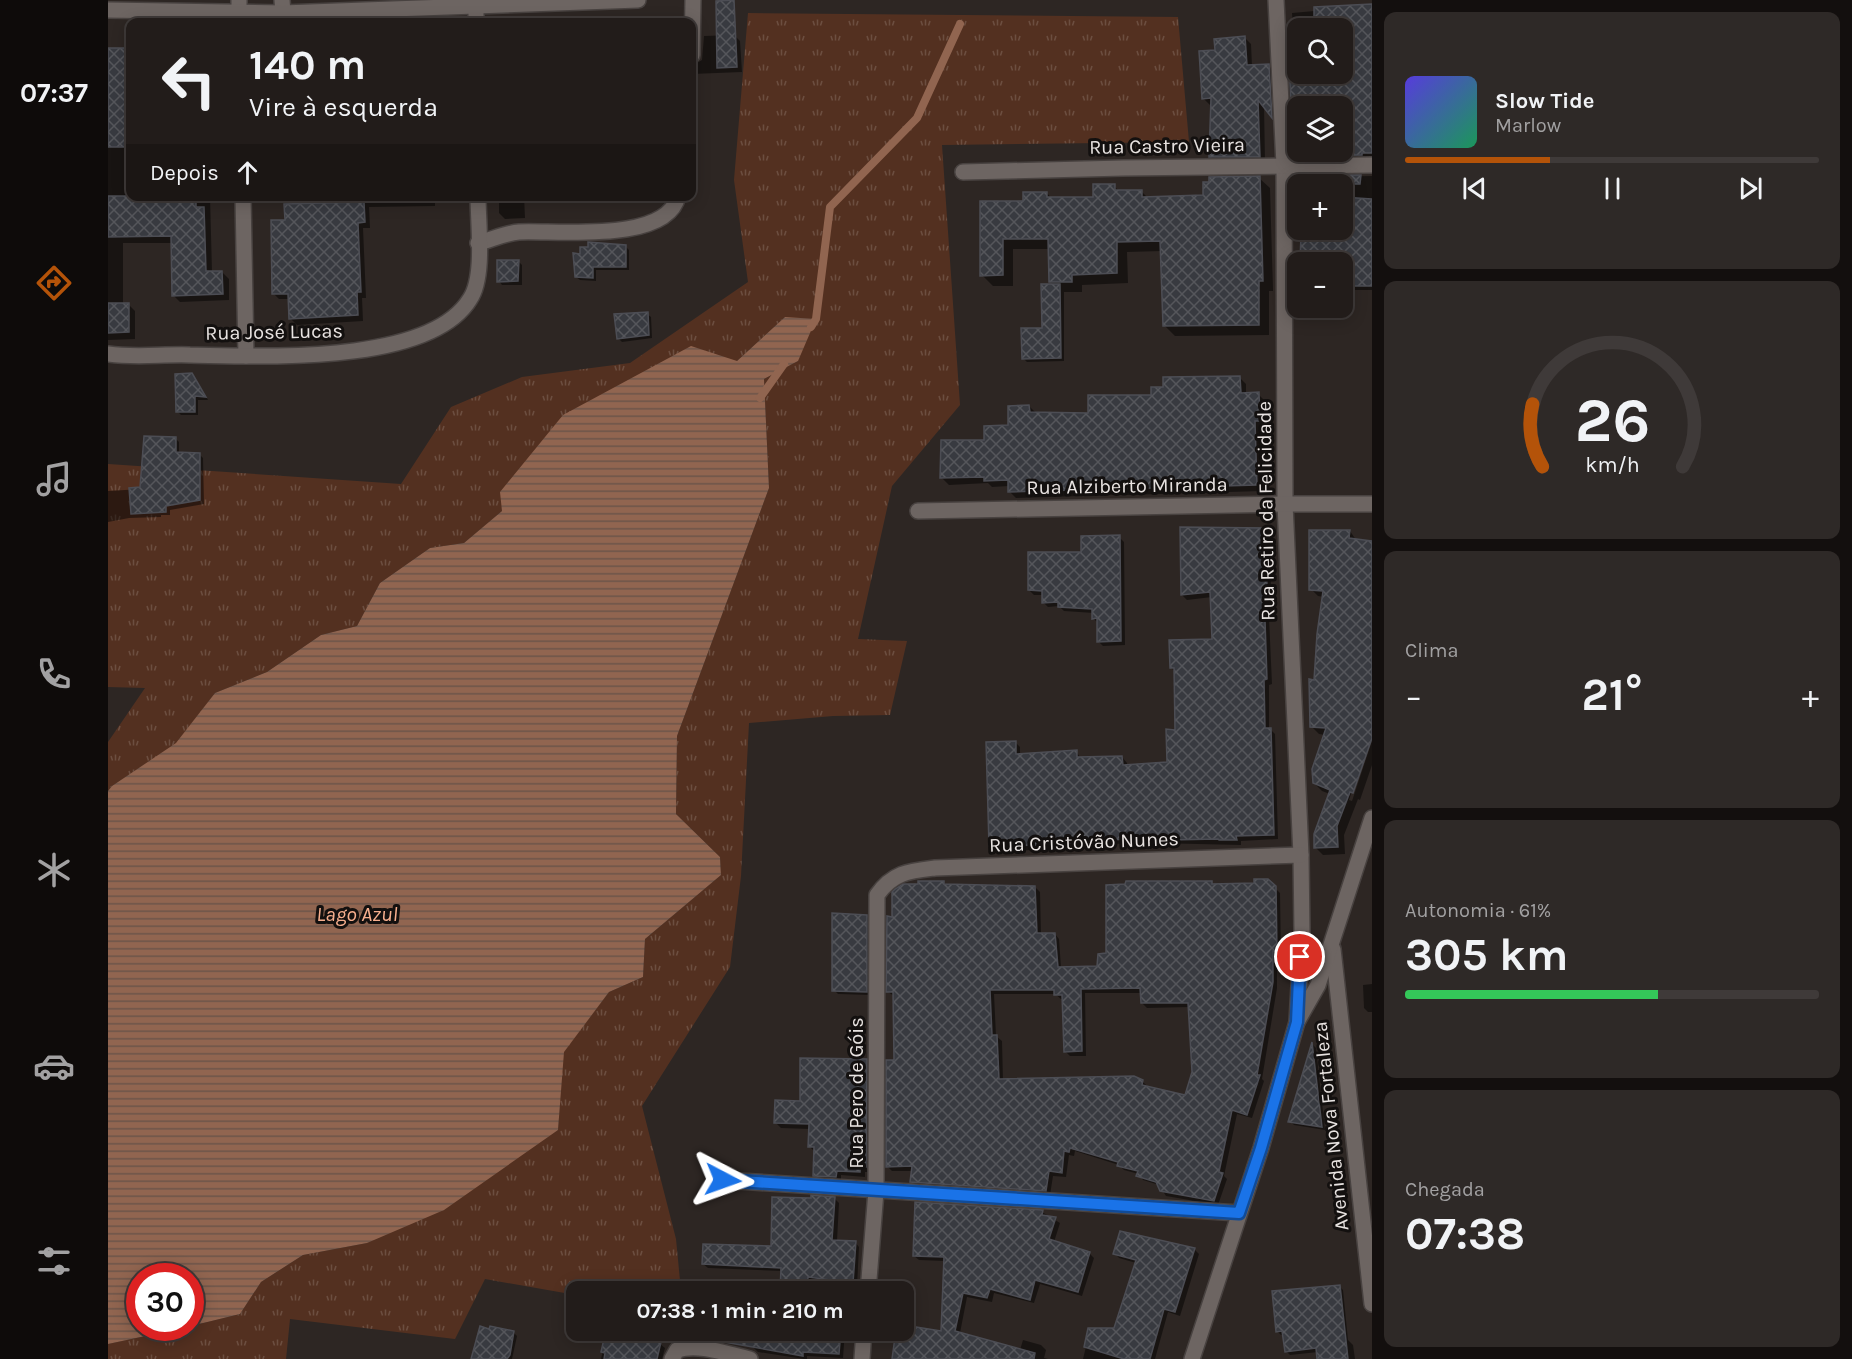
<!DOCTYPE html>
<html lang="pt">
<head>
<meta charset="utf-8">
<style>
  :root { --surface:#221c1a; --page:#2e2927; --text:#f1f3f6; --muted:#a2a1a2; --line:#3f3a39; --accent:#b45309 }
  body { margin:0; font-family:Karla,sans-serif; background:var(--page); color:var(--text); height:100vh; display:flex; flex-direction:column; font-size:22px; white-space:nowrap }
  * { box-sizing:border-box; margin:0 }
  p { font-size:20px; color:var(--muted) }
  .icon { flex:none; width:33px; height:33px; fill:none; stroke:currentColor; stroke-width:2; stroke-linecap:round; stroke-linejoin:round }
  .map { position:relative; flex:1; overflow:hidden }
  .drawer { display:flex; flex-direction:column; gap:12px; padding:12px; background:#130f0e; width:480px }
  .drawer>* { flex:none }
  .banner { position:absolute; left:18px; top:18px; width:570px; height:183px; border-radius:12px; box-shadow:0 3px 15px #0003,0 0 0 2px var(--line); background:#221c1a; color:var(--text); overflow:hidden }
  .buttons { position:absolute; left:1179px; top:18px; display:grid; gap:12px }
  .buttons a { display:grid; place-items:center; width:66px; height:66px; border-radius:12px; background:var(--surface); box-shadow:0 3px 15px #0003,0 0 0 2px var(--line); font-size:30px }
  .speed { position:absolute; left:18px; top:1263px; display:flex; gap:12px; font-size:30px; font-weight:700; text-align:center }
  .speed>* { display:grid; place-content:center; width:78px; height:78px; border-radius:50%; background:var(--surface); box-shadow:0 3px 15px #0003,0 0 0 2px var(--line); line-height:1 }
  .speed .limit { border:9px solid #d22; background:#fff; color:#111 }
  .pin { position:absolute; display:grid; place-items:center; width:51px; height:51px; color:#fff; margin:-26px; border:3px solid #fff; border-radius:50%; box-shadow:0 2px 6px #0007 }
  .me { position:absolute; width:66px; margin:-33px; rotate:94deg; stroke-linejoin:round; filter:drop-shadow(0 0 4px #0008) }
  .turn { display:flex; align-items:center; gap:21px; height:126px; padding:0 24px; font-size:27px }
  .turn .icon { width:78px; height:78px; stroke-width:2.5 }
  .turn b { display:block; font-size:42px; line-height:51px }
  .then { display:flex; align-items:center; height:57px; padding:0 24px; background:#0003; gap:12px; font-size:22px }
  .big { font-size:45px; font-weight:700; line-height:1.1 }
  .drawer .card { flex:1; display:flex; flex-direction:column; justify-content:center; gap:9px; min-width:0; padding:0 21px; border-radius:12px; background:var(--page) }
  .drawer .dial { align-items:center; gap:0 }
  .dial svg { height:156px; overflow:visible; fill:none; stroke:var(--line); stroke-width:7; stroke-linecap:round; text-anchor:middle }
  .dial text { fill:var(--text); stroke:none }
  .song { display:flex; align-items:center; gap:18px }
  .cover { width:72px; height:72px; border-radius:9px; background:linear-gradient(135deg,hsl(250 70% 55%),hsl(150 70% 35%)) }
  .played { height:6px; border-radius:3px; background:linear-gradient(90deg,var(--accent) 35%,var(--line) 35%) }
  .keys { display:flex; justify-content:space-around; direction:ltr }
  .heat { display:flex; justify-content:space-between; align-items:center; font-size:33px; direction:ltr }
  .charge { height:9px; border-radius:4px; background:linear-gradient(90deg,#34c759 61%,var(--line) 0) }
  .trip { position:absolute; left:458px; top:1281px; width:348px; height:60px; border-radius:12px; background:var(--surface); box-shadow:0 3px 15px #0003,0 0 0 2px var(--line); font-weight:700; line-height:60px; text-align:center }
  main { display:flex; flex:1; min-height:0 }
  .dock { display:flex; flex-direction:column; width:108px; justify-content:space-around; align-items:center; background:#0e0b0a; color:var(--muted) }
  .dock .icon { width:42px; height:42px }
  .dock .selected { color:var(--accent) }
  .dock b { font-size:27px; color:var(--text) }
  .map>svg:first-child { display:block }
  .grass { fill:url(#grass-tufts) }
  .water { fill:url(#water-rules) }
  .shadow { fill:#0007; fill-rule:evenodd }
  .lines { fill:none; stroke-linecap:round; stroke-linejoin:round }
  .stream { stroke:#916550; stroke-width:8 }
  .building { fill:url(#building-cross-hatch); stroke:#4c4d54; stroke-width:1.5; fill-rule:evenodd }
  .street-casing { stroke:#484240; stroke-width:18 }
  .secondary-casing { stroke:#484240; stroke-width:18 }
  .street { stroke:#6d6562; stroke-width:15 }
  .secondary { stroke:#6d6562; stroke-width:15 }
  .route-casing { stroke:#114b97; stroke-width:15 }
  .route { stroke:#1a73e8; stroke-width:10 }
  .labels { text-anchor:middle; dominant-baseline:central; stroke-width:6; stroke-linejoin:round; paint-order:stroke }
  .street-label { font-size:20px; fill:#e8e3e1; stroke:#13100f }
  .water-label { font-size:21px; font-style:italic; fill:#f7af8e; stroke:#13100f }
</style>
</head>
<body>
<main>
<nav class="dock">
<b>07:37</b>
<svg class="icon selected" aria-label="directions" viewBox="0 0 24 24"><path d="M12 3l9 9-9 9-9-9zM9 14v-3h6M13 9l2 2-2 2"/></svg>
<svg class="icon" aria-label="music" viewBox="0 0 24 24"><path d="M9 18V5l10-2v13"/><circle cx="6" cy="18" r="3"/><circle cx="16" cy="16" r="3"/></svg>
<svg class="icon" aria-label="phone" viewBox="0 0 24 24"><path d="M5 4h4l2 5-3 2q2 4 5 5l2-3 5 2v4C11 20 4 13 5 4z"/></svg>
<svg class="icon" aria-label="climate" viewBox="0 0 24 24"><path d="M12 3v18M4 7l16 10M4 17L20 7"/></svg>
<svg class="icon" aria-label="car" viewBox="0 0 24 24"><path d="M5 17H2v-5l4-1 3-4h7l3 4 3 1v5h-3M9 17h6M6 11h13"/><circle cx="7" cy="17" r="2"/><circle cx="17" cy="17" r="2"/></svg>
<svg class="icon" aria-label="filters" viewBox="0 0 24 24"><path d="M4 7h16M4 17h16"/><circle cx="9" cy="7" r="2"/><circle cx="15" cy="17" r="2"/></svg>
</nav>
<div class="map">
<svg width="1264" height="1359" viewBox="0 0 1264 1359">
  <defs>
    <pattern id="grass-tufts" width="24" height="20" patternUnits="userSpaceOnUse" patternTransform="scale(1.5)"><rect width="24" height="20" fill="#533020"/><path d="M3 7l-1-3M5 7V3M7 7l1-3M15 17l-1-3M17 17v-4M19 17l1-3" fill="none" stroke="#6c4e40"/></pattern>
    <pattern id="water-rules" width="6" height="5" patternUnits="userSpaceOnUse" patternTransform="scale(1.5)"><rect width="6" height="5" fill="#916550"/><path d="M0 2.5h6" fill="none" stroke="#6c544a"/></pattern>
    <pattern id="building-cross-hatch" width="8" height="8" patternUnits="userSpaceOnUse" patternTransform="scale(1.5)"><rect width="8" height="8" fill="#383a40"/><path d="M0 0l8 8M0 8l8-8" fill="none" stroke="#55565b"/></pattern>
  </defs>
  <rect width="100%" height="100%" fill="#2d2623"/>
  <path class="grass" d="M640 13 1070 17 1081 142 834 145 852 405 784 486 750 639 799 641 782 715 725 716 641 723 633 876 622 967 534 1106 568 1239 573 1291 468 1292V1295L377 1279 347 1339 182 1319 178 1359H0V1344L74 1328H82L83 1326 132 1314 153 1282 195 1255 259 1243 450 1130 455 1052 501 992 535 977 537 939 613 875 612 857 568 814 569 736 661 488 656 379 690 361 677 317 629 361 394 511 356 543 322 548 272 583 249 626 213 635 159 672 107 693 69 743 4 786 0 791V742L37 688 0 687V464L293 484 343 407 414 377 522 363 640 282 626 180Z"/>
  <path class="water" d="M677 317 708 319 690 361 656 379 661 488 569 736 568 814 612 857 613 875 537 939 535 977 501 992 456 1052 450 1130 336 1210 259 1243 195 1255 153 1282 132 1314 83 1326 82 1276H32V1328H75L0 1344V791L4 786 68 743 107 693 159 672 213 635 249 626 272 583 322 548 356 543 394 511 392 492 455 415 583 346 629 361Z"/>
  <g class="shadow">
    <path d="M1263 6 1264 160H1200L1193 152H1234V106H1190L1184 13ZM1190 28H1234V74H1190Z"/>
    <path d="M626 35 632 41 634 72 584 74V116V66L594 60 596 36Z"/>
    <path d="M1137 38 1143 44 1144 66H1161L1167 72 1169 122 1156 105 1157 162 1109 163 1103 157 1105 104 1102 105 1095 98 1109 51Z"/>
    <path d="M17 42H22V196H102L104 272H114L121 279V300L72 302 65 295 64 243H15V304H20L27 311V339L0 340V49H17Z"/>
    <path d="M1264 176V290H1234V262H1194V230H1234V184H1219L1213 177Z"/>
    <path d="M1151 178 1162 188 1165 291H1161V335L1067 336 1056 325 1054 251 1019 252 1020 283 974 285V292H956V361L919 362 916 359 936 329 946 285 942 282V249H905V286H885L874 275 873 202 917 203 939 193 944 199 986 198 1006 186 1012 192 1033 191 1040 198 1097 196Z"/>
    <path d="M183 196H327V206L261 207 262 228H255L258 298H254L255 321 189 325 183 319 182 299H171L165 293 178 221 183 205Z"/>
    <path d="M391 196H416L417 218 397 219 391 213Z"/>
    <path d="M518 247 521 250V270H488V281L472 280 468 277Z"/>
    <path d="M410 261 414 265V285H394L391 281Z"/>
    <path d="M539 314 543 317 544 338 514 342 510 338Z"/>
    <path d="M1131 377 1138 384V394H1150L1157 401 1158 427H1153L1155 491 1018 495 973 494V496L908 498 901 491V486L884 487 880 483 841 485 834 478 877 442 901 427 921 406 928 413 982 414 1045 396 1057 388Z"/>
    <path d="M87 379 100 400H90V415H73L69 411Z"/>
    <path d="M67 438 71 442V454H91L95 458 96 504 62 510V515H53V517L21 518 0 522V491L34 489Z"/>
    <path d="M1157 530 1162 535 1163 595H1160L1164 684 1161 685V728L1167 734 1170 839 1133 841V845L1046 843 1000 844V848L888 851 882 846 907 742 912 747V755L968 751 973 759 1014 757 1019 763V766L1061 763 1069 732 1068 672 1063 668 1106 641 1104 597 1079 600 1074 595Z"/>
    <path d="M1242 531 1248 540 1264 542V651L1217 658 1216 597 1210 596 1203 589Z"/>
    <path d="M1011 537 1016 542 1017 645 995 646 990 641V623L985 618 986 613 956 611 951 606 940 607 935 602V595H926L921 590 975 554Z"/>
    <path d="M1264 679V732L1241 800 1244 801 1264 741V765L1252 800 1250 799 1236 835 1237 854 1215 855 1207 847 1222 794 1214 791 1206 783 1218 735 1211 734 1203 726V684Z"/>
    <path d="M1160 881 1172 893 1173 955 1169 956V988L1154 1079 1156 1081 1144 1118 1129 1114 1116 1176 1119 1179 1110 1205 1058 1196 1051 1185 1035 1180 1031 1174 1016 1170 1011 1165 967 1151 966 1156 961 1155 958 1177 945 1176 942 1195 809 1187 804 1182 805 1171H784L779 1166 787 1061 786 996 780 992 785 918 836 882 839 886 927 887 932 892 933 935 947 934 951 939 953 968H991L1000 955 1103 882 1106 885 1147 884ZM977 993H1033L1034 1003 1039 1008 1082 1007 1085 1072 1079 1097 1040 1087 1035 1082 895 1081 894 1041 888 1036 886 994H947L953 999H956L957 1051 962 1056H978Z"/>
    <path d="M759 917 762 920V995L730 994 726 990Z"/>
    <path d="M1264 984V1012H1260L1256 1008 1255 985Z"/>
    <path d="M1205 1045 1208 1048 1217 1130 1186 1125 1182 1121Z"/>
    <path d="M758 1061 763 1066V1172H757V1177L733 1175V1182L712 1181 706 1175 708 1153 702 1147V1129L673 1128 667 1122Z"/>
    <path d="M726 1198 731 1203 729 1241 747 1242 751 1247 749 1286 741 1285 740 1292H674L675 1271 600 1268 595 1264 664 1248Z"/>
    <path d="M934 1212 952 1223 946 1242 981 1253 986 1258 974 1296 932 1284 926 1303 886 1293 884 1302 859 1297 852 1333 912 1350 915 1340 933 1345 938 1350 936 1358 940 1359H786L795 1327 834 1332 837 1261 811 1260 806 1256Z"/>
    <path d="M1086 1249 1091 1254 1072 1316 1060 1312 1047 1359H975L982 1330 1008 1329 1028 1263 1011 1258 1007 1253Z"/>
    <path d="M1231 1286 1235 1290 1240 1340 1245 1345 1247 1359H1211L1210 1352 1182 1355 1178 1351 1176 1335H1173L1169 1331Z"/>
    <path d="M646 1330H737L735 1358 699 1356V1359H696L650 1352 645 1347Z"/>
    <path d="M499 1332 552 1344 557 1348 554 1359H493Z"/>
    <path d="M406 1333 409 1336 404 1359H365Z"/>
  </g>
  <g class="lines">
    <g class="stream">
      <path d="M703 327 708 319 722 207 809 118 852 24"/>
      <path d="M652 398 676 364"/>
    </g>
  </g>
  <g class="building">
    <path d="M626 0 629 67 609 68 608 1Z"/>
    <path d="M1264 4V153H1254V155L1194 156 1191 152H1234V106H1190V150L1185 144 1181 64H1190V74H1234V28H1206V7Z"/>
    <path d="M1137 36 1139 65 1161 64 1164 118 1150 100 1152 157H1101L1103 98 1094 99 1091 51 1107 50 1106 39Z"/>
    <rect x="0" y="48" width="22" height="99"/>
    <path d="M1210 175H1253L1252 184H1217Z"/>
    <path d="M1152 176 1155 281H1151V325L1055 326 1052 241 1009 242V273L964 275V282H941L940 239H895V275L872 276V201H915V192H939V197H985V184H1007V190H1034V197L1095 195V182H1101V177Z"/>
    <path d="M0 196H88V207H96L98 271H114L115 294 64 296 63 236 0 237Z"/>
    <path d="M1234 197 1264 199V286H1234V262H1192L1193 234H1216V230H1234Z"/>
    <path d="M256 202 257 222 250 223 253 292H249L250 315 181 319 180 294H164L163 220H177L176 204Z"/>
    <path d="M480 242 518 245V267H485V278L467 277 465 253 472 254V247H480Z"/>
    <path d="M389 260H411L410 281 389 282Z"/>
    <path d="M933 284H952L953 358 914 359 913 328H934Z"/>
    <path d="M0 303H21V332L0 333Z"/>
    <path d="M540 312 541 335 509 339 506 314Z"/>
    <path d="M84 373 98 397 87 396V412H68L67 374Z"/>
    <path d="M1132 376 1133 393 1151 392 1152 421H1147L1149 485 1010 489V487L967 488 966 490 900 492V480L876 481V477L832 478 833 440H876V426L900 425V406L921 405 922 412 980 413V395H1043V387H1055V377Z"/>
    <path d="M36 436 68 437V452L92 453V500L58 506V512L23 514 21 488 32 487Z"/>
    <path d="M1072 527 1158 528 1159 591H1156L1159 679 1156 680 1157 728H1163L1166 835 1128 836 1129 840H1111L1110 839 1062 840V838L995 840 996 844 881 846 878 742 908 741V754L969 750V757L1014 756 1015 765 1059 762 1058 729 1067 730 1066 668H1062L1061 640 1104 639 1102 592 1073 595Z"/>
    <path d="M1201 530H1242L1241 538 1264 541V738L1245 793 1242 792 1229 826 1230 847 1206 848V834L1222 790 1205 783 1204 769 1218 728 1202 727 1201 679 1206 680 1209 634 1215 591 1201 590Z"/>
    <path d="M1012 535 1013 641 989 642V618L984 619V609L950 607V602L934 603V591L920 590V552H973V536Z"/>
    <path d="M1146 879H1160L1168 886 1169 951H1165V982L1149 1075H1152L1139 1115 1124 1110 1111 1172 1115 1173 1106 1201 1052 1191 1048 1182 1028 1176 1030 1171 1009 1166 1010 1162 962 1148 961 1152 956 1151 954 1173 941 1171 938 1191 802 1182 804 1166 778 1167V1060H786L785 992H778L779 916 784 917V892L787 889 795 884H810V881H836V884L927 886 929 933H947L950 967 989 966 990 954 998 953V885L1017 884 1018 881H1104V884L1146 883ZM1032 988 1033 1003H1080L1084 1072 1077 1095 1034 1085 1035 1080 1026 1076 891 1079 889 1035H884L882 990H946V995H954L956 1052 974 1051 973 989Z"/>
    <path d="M724 913 759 915V992L724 991Z"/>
    <path d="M1204 1042 1214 1127 1180 1122Z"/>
    <path d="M692 1058 759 1059 758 1167H752V1172L729 1171 728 1177 705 1176 706 1147H700L701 1124 666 1123 667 1100 692 1101Z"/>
    <path d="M703 1195 727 1197 724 1240 748 1241 745 1283 700 1277 699 1292H672L673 1268 594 1264 595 1244 663 1246 664 1197 703 1198Z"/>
    <path d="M807 1202 935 1210 934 1215 948 1217 941 1239 982 1252 970 1292 927 1280 922 1300 882 1289 879 1298 855 1293 847 1331 927 1353 926 1359H784L788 1330H795V1325L833 1331 836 1257 805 1256Z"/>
    <path d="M1012 1231 1087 1248 1067 1312 1056 1309 1042 1359H1016L976 1347 980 1328H1006L1028 1260 1005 1254Z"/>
    <path d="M1232 1285 1240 1359H1209L1208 1348 1177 1352 1174 1331 1168 1332 1164 1291Z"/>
    <path d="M372 1326 381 1329 382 1326 406 1331 402 1355 399 1359H363Z"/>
    <path d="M498 1330 553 1342 549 1359H496L497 1353 493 1352Z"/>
    <path d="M609 1330H733L731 1354 695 1352V1356L616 1342 608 1341Z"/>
  </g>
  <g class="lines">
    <defs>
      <g id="street">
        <path d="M131 0V22"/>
        <path d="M174 0 175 13"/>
        <path d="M1168 0 1176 165 1177 504 1193 855 1194 933 1189 1022"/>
        <path d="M368 6V22"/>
        <path d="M584 55 585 0"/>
        <path d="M855 172 1015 168 1264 165"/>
        <path d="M135 196 138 356"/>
        <path d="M370 243C383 240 397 233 411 232 447 230 559 244 570 196"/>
        <path d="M0 354C27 358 55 354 82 355 151 356 321 366 362 299 377 277 370 224 370 196"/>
        <path d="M810 511 1177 504H1264"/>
        <path d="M1225 949 1264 1304"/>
        <path d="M615 1180 1131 1213"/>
        <path d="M760 1292 768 1191 769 895C785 872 802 871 827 868L1193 855"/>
        <path d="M564 1359 569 1350C591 1343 619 1354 642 1359"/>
        <path d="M754 1359 756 1330"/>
        <path d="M1084 1359 1153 1148 1189 1022 1210 985 1264 818"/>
      </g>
      <path id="secondary" d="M0 10 175 13 530 0"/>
    </defs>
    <use href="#street" class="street-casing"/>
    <use href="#secondary" class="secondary-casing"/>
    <use href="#street" class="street"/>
    <use href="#secondary" class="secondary"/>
  </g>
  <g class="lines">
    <defs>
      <path id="route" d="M615 1180 1131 1213 1153 1148 1189 1022 1192 957"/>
    </defs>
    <use href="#route" class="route-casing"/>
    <use href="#route" class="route"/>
  </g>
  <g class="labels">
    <g class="street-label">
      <text transform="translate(1059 146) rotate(-1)">Rua Castro Vieira</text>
      <text transform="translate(166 332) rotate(-1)">Rua José Lucas</text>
      <text transform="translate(1019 486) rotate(-1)">Rua Alziberto Miranda</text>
      <text transform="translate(1158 511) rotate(-91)">Rua Retiro da Felicidade</text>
      <text transform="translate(976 842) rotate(-2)">Rua Cristóvão Nunes</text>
      <text transform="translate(748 1093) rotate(-90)">Rua Pero de Góis</text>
      <text transform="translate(1223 1126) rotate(-96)">Avenida Nova Fortaleza</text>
    </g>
    <g class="water-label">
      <text x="249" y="914">Lago Azul</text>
    </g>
  </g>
</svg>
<div class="buttons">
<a><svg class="icon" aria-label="search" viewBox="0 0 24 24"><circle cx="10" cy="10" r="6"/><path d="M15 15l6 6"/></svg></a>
<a><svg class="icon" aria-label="layers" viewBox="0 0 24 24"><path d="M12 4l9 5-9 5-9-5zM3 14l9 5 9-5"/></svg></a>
<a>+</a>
<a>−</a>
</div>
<div class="speed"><div class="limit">30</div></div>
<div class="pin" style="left:1192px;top:957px;background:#d93025"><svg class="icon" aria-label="arrive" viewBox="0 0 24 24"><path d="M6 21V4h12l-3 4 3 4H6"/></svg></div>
<svg class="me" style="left:615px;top:1180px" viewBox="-20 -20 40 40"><path d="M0-17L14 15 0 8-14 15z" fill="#1a73e8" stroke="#fff" stroke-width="4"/></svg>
<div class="trip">07:38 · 1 min · 210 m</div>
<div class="banner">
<div class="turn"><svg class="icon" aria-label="left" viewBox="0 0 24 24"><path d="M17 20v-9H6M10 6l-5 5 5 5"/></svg><div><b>140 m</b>Vire à esquerda</div></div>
<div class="then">Depois<svg class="icon" aria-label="ahead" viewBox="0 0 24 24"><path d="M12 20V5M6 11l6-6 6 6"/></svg></div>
</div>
</div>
<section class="drawer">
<div class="card">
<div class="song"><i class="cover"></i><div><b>Slow Tide</b><p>Marlow</p></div></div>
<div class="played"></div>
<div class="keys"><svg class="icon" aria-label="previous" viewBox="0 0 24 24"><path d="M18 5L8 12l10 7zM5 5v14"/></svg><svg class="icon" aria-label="pause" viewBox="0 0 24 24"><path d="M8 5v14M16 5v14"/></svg><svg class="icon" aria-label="next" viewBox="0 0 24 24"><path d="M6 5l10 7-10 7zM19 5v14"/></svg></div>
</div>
<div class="card dial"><svg viewBox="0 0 100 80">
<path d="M14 69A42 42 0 1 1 86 69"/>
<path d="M14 69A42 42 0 0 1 9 37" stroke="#b45309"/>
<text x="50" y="56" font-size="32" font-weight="700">26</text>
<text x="50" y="72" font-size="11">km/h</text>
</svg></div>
<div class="card"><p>Clima</p>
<div class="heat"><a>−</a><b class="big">21°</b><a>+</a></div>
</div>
<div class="card"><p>Autonomia · 61%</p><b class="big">305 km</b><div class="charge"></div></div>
<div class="card"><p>Chegada</p><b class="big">07:38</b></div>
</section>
</main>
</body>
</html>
